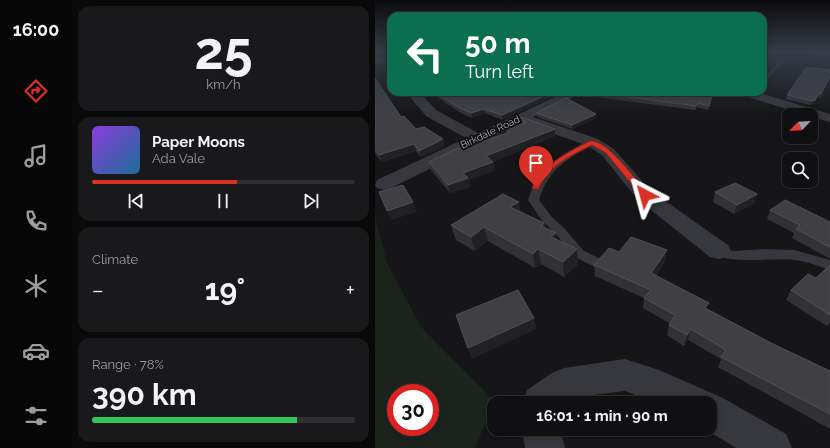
<!DOCTYPE html>
<html lang="en">
<head>
<meta charset="utf-8">
<style>
  :root { --surface:#101012; --page:#19191b; --text:#f1f3f6; --muted:#9c9d9f; --line:#303032; --accent:#d93025 }
  body { margin:0; font-family:Raleway,sans-serif; background:var(--page); color:var(--text); height:100vh; display:flex; flex-direction:column; font-size:15px; white-space:nowrap }
  * { box-sizing:border-box; margin:0 }
  p { font-size:13px; color:var(--muted) }
  .icon { flex:none; width:22px; height:22px; fill:none; stroke:currentColor; stroke-width:2; stroke-linecap:round; stroke-linejoin:round }
  .map { position:relative; flex:1; overflow:hidden }
  .details { display:flex; flex-direction:column; gap:6px; padding:6px; background:#09090a; width:303px }
  .details>* { flex:none }
  .hud { position:absolute; left:12px; top:12px; width:380px; height:84px; border-radius:12px; box-shadow:0 2px 10px #0003,0 0 0 1px var(--line); background:#0b6e4f; color:#fff; overflow:hidden }
  .needle { width:26px; rotate:245deg }
  .tools { position:absolute; left:407px; top:108px; display:grid; gap:8px }
  .tools a { display:grid; place-items:center; width:36px; height:36px; border-radius:8px; background:var(--surface); box-shadow:0 2px 10px #0003,0 0 0 1px var(--line); font-size:20px }
  .speed { position:absolute; left:12px; top:384px; display:flex; gap:8px; font-size:20px; font-weight:700; text-align:center }
  .speed>* { display:grid; place-content:center; width:52px; height:52px; border-radius:50%; background:var(--surface); box-shadow:0 2px 10px #0003,0 0 0 1px var(--line); line-height:1 }
  .speed .limit { border:6px solid #d22; background:#fff; color:#111 }
  .pin { position:absolute; display:grid; place-items:center; width:34px; height:34px; color:#fff; margin:-41px -17px; border-radius:50% 50% 50% 0; rotate:-45deg; box-shadow:0 0 4px #0007 }
  .pin .icon { rotate:45deg }
  .me { position:absolute; width:44px; margin:-22px; rotate:321deg; stroke-linejoin:round; filter:drop-shadow(0 0 3px #0008) }
  .turn { display:flex; align-items:center; gap:14px; height:84px; padding:0 12px; font-size:18px }
  .turn .icon { width:52px; height:52px; stroke-width:2.5 }
  .turn b { display:block; font-size:28px; line-height:34px }
  .big { font-size:30px; font-weight:700; line-height:1.1 }
  .details .widget { flex:1; display:flex; flex-direction:column; justify-content:center; gap:6px; min-width:0; padding:0 14px; border-radius:12px; background:var(--page) }
  .details .dial { align-items:center; gap:0 }
  .dial b { font-size:52px; line-height:1 }
  .song { display:flex; align-items:center; gap:12px }
  .cover { width:48px; height:48px; border-radius:6px; background:linear-gradient(135deg,hsl(270 70% 55%),hsl(200 70% 35%)) }
  .played { height:4px; border-radius:2px; background:linear-gradient(90deg,var(--accent) 55%,var(--line) 55%) }
  .keys { display:flex; justify-content:space-around; direction:ltr }
  .heat { display:flex; justify-content:space-between; align-items:center; font-size:22px; direction:ltr }
  .charge { height:6px; border-radius:3px; background:linear-gradient(90deg,#34c759 78%,var(--line) 0) }
  .trip { position:absolute; left:112px; top:396px; width:230px; height:40px; border-radius:12px; background:var(--surface); box-shadow:0 2px 10px #0003,0 0 0 1px var(--line); font-weight:700; line-height:40px; text-align:center }
  main { display:flex; flex:1; min-height:0 }
  .menu { display:flex; flex-direction:column; width:72px; justify-content:space-around; align-items:center; background:#060607; color:var(--muted) }
  .menu .icon { width:28px; height:28px }
  .menu .selected { color:var(--accent) }
  .menu b { font-size:18px; color:var(--text) }
  .map>svg:first-child { display:block }
  .green { fill:#1c231d; fill-rule:evenodd }
  .lines { fill:none; stroke-linecap:round; stroke-linejoin:round }
  .stream { fill:#2c353c; fill-rule:evenodd }
  .lane { fill:#37383d; fill-rule:evenodd }
  .street { fill:#37383d; fill-rule:evenodd }
  .wall { fill:#323236 }
  .shaded-wall { fill:#212124 }
  .building { fill:#3f3f44; stroke:#4f5156 }
  .route { fill:#d93025; stroke:#8d1f18 }
  .labels { text-anchor:middle; dominant-baseline:central; stroke-width:4; stroke-linejoin:round; paint-order:stroke }
  .far-street-label { font-size:10px; fill:#a8adb8; stroke:#111113 }
</style>
</head>
<body>
<main>
<nav class="menu">
<b>16:00</b>
<svg class="icon selected" aria-label="directions" viewBox="0 0 24 24"><path d="M12 3l9 9-9 9-9-9zM9 14v-3h6M13 9l2 2-2 2"/></svg>
<svg class="icon" aria-label="music" viewBox="0 0 24 24"><path d="M9 18V5l10-2v13"/><circle cx="6" cy="18" r="3"/><circle cx="16" cy="16" r="3"/></svg>
<svg class="icon" aria-label="phone" viewBox="0 0 24 24"><path d="M5 4h4l2 5-3 2q2 4 5 5l2-3 5 2v4C11 20 4 13 5 4z"/></svg>
<svg class="icon" aria-label="climate" viewBox="0 0 24 24"><path d="M12 3v18M4 7l16 10M4 17L20 7"/></svg>
<svg class="icon" aria-label="car" viewBox="0 0 24 24"><path d="M5 17H2v-5l4-1 3-4h7l3 4 3 1v5h-3M9 17h6M6 11h13"/><circle cx="7" cy="17" r="2"/><circle cx="17" cy="17" r="2"/></svg>
<svg class="icon" aria-label="filters" viewBox="0 0 24 24"><path d="M4 7h16M4 17h16"/><circle cx="9" cy="7" r="2"/><circle cx="15" cy="17" r="2"/></svg>
</nav>
<section class="details">
<div class="widget dial"><b>25</b><p>km/h</p></div>
<div class="widget">
<div class="song"><i class="cover"></i><div><b>Paper Moons</b><p>Ada Vale</p></div></div>
<div class="played"></div>
<div class="keys"><svg class="icon" aria-label="previous" viewBox="0 0 24 24"><path d="M18 5L8 12l10 7zM5 5v14"/></svg><svg class="icon" aria-label="pause" viewBox="0 0 24 24"><path d="M8 5v14M16 5v14"/></svg><svg class="icon" aria-label="next" viewBox="0 0 24 24"><path d="M6 5l10 7-10 7zM19 5v14"/></svg></div>
</div>
<div class="widget"><p>Climate</p>
<div class="heat"><a>−</a><b class="big">19°</b><a>+</a></div>
</div>
<div class="widget"><p>Range · 78%</p><b class="big">390 km</b><div class="charge"></div></div>
</section>
<div class="map">
<svg width="455" height="448" viewBox="0 0 455 448">
  <rect width="100%" height="100%" fill="#161618"/>
  <path class="green" d="M0 216 12 263 46 327 119 401 100 448H0ZM21 393H55V427H21Z"/>
  <g class="lines">
    <path class="stream" d="M407 60 409 61 393 78H391V76Z"/>
    <g class="lane">
      <path d="M217 139 220 140 221 142 220 144C193 158 173 169 164 200L176 216 189 228 208 250 225 259 227 262 225 265 220 267 198 256 181 234 168 222 153 200C161 175 177 160 200 148 205 145 211 141 217 139Z"/>
      <path d="M344 247 359 251 390 249 419 250 455 260V270C443 266 431 261 419 260 401 257 347 266 337 251L339 248Z"/>
    </g>
    <g class="street">
      <path d="M436 52H455V57L440 55Z"/>
      <path d="M16 56V62L0 64V58Z"/>
      <path d="M31 92H44L61 110 103 133 191 92H206L204 94 158 117 223 139 239 149 276 191 353 245 356 251 353 257 344 259 335 257 262 199 227 155 211 145 147 123 16 188 9 190 2 188 0 185 2 180 91 138 51 116Z"/>
      <path d="M356 92H381L455 114V122L436 117V115H431L373 97 358 94Z"/>
      <path d="M250 359 284 370 348 398 411 434 417 448H361L330 429H335V403H280L250 391 219 395 197 400 193 403H147L152 390 177 373 189 368Z"/>
      <path d="M147 429H185L190 448H150Z"/>
    </g>
  </g>
  <g class="wall">
    <path d="M455 77 445 98 443 97 438 104 435 105 411 99 412 95Z"/>
    <path d="M0 78 26 117 41 129 70 146 46 157 41 151 7 162 1 155 0 153Z"/>
    <path d="M58 92H179V96L127 120 110 113 97 118 86 113 65 99Z"/>
    <path d="M205 92H338L333 110 322 107 320 110 206 95Z"/>
    <path d="M161 113 221 114V118L197 129 162 117Z"/>
    <path d="M146 117 180 136 118 162 120 170 94 180 95 187 75 193 56 170 54 162 85 149 131 133V130L144 125 143 119Z"/>
    <path d="M340 192 382 194 379 203 359 214 338 202Z"/>
    <path d="M395 210 455 222V259L417 238 419 233 392 219Z"/>
    <path d="M146 212 169 223 170 227 182 239 203 264 189 277 166 264 160 268 113 241 100 251 81 240 76 225Z"/>
    <path d="M244 252 290 261 281 276 332 309 398 344 455 371V429L343 367 346 359 313 340 309 346 292 335 294 325V323L268 308 269 298 220 276 219 265Z"/>
    <path d="M455 265V323L452 326 411 300 416 290 441 278Z"/>
  </g>
  <g class="shaded-wall">
    <path d="M179 92V96L127 120V115Z"/>
    <path d="M444 93 443 97 438 104 435 105 437 101Z"/>
    <path d="M109 109 110 113 97 118 96 113Z"/>
    <path d="M221 114V118L197 129V125Z"/>
    <path d="M180 129V136L118 162 120 170 94 180 95 187 75 193 73 185 111 156Z"/>
    <path d="M68 139 70 146 46 157 44 151Z"/>
    <path d="M39 144 41 151 7 162 4 155Z"/>
    <path d="M382 194 379 203 359 214 362 205Z"/>
    <path d="M38 202 42 212 16 220 12 211Z"/>
    <path d="M144 202 146 216 135 207Z"/>
    <path d="M109 227 113 241 100 251 96 237Z"/>
    <path d="M181 233 183 247 176 237Z"/>
    <path d="M163 249 166 264 160 268 158 254Z"/>
    <path d="M202 249 203 264 189 277 188 262Z"/>
    <path d="M292 250 290 261 275 284 276 273Z"/>
    <path d="M159 318 161 329 97 359 93 348Z"/>
    <path d="M316 329 313 340 309 346 312 335Z"/>
  </g>
  <g class="building">
    <path d="M431 67 455 70V76L446 94 444 93 440 100 437 101 412 95Z"/>
    <path d="M0 78 26 117 29 116 41 129 49 127 68 139 44 151 39 144 4 155 0 150Z"/>
    <path d="M61 92H178L127 115 109 109 96 113 85 108 64 95Z"/>
    <path d="M217 92H338L334 106 323 103 321 106Z"/>
    <path d="M191 98 221 114 197 125 161 113Z"/>
    <path d="M146 117 180 129 111 156 118 162 88 173 93 178 73 185 54 162 83 148 85 149 135 132 131 130 151 122 143 119Z"/>
    <path d="M360 183 382 194 362 205 340 192Z"/>
    <path d="M28 185 38 202 12 211 4 192Z"/>
    <path d="M128 194 144 202 135 207 169 223 166 226 181 233 176 237 202 249 188 262 163 249 158 254 109 227 96 237 76 225Z"/>
    <path d="M410 200 455 222V247L421 229 425 225 395 210Z"/>
    <path d="M256 237 292 250 276 273 334 303 330 308 398 344 455 371V414L346 357 351 350 316 329 312 335 294 325 300 315 269 298 276 290 219 265 234 248 244 252Z"/>
    <path d="M455 265V315L416 290 433 274 441 278Z"/>
    <path d="M143 290 159 318 93 348 81 315Z"/>
  </g>
  <linearGradient id="sky" x2="0" y2="1"><stop stop-color="#0c0c0d"/><stop offset="0.45" stop-color="#363c48"/><stop offset="1" stop-color="#363c48" stop-opacity="0"/></linearGradient>
  <rect width="455" height="115" fill="url(#sky)"/>
  <path class="route" d="M215 141C232 139 261 180 272 193V197H267L231 153 217 145C201 153 183 161 172 175 169 179 166 185 163 189H158L157 187C173 162 189 154 215 141Z"/>
  <g class="labels">
    <g class="far-street-label">
      <text transform="translate(115 132) rotate(-25)">Birkdale Road</text>
    </g>
  </g>
</svg>
<div class="tools">
<a><svg class="needle" viewBox="-14 -14 28 28"><path d="M0-13l5 13h-10z" fill="#e53935"/><path d="M0 13l5-13h-10z" fill="#9c9d9f"/></svg></a>
<a><svg class="icon" aria-label="search" viewBox="0 0 24 24"><circle cx="10" cy="10" r="6"/><path d="M15 15l6 6"/></svg></a>
</div>
<div class="speed"><div class="limit">30</div></div>
<div class="pin" style="left:161px;top:187px;background:#d93025"><svg class="icon" aria-label="arrive" viewBox="0 0 24 24"><path d="M6 21V4h12l-3 4 3 4H6"/></svg></div>
<svg class="me" style="left:270px;top:195px" viewBox="-20 -20 40 40"><path d="M0-17L14 15 0 8-14 15z" fill="#d93025" stroke="#fff" stroke-width="4"/></svg>
<div class="trip">16:01 · 1 min · 90 m</div>
<div class="hud">
<div class="turn"><svg class="icon" aria-label="left" viewBox="0 0 24 24"><path d="M17 20v-9H6M10 6l-5 5 5 5"/></svg><div><b>50 m</b>Turn left</div></div>
</div>
</div>
</main>
</body>
</html>
